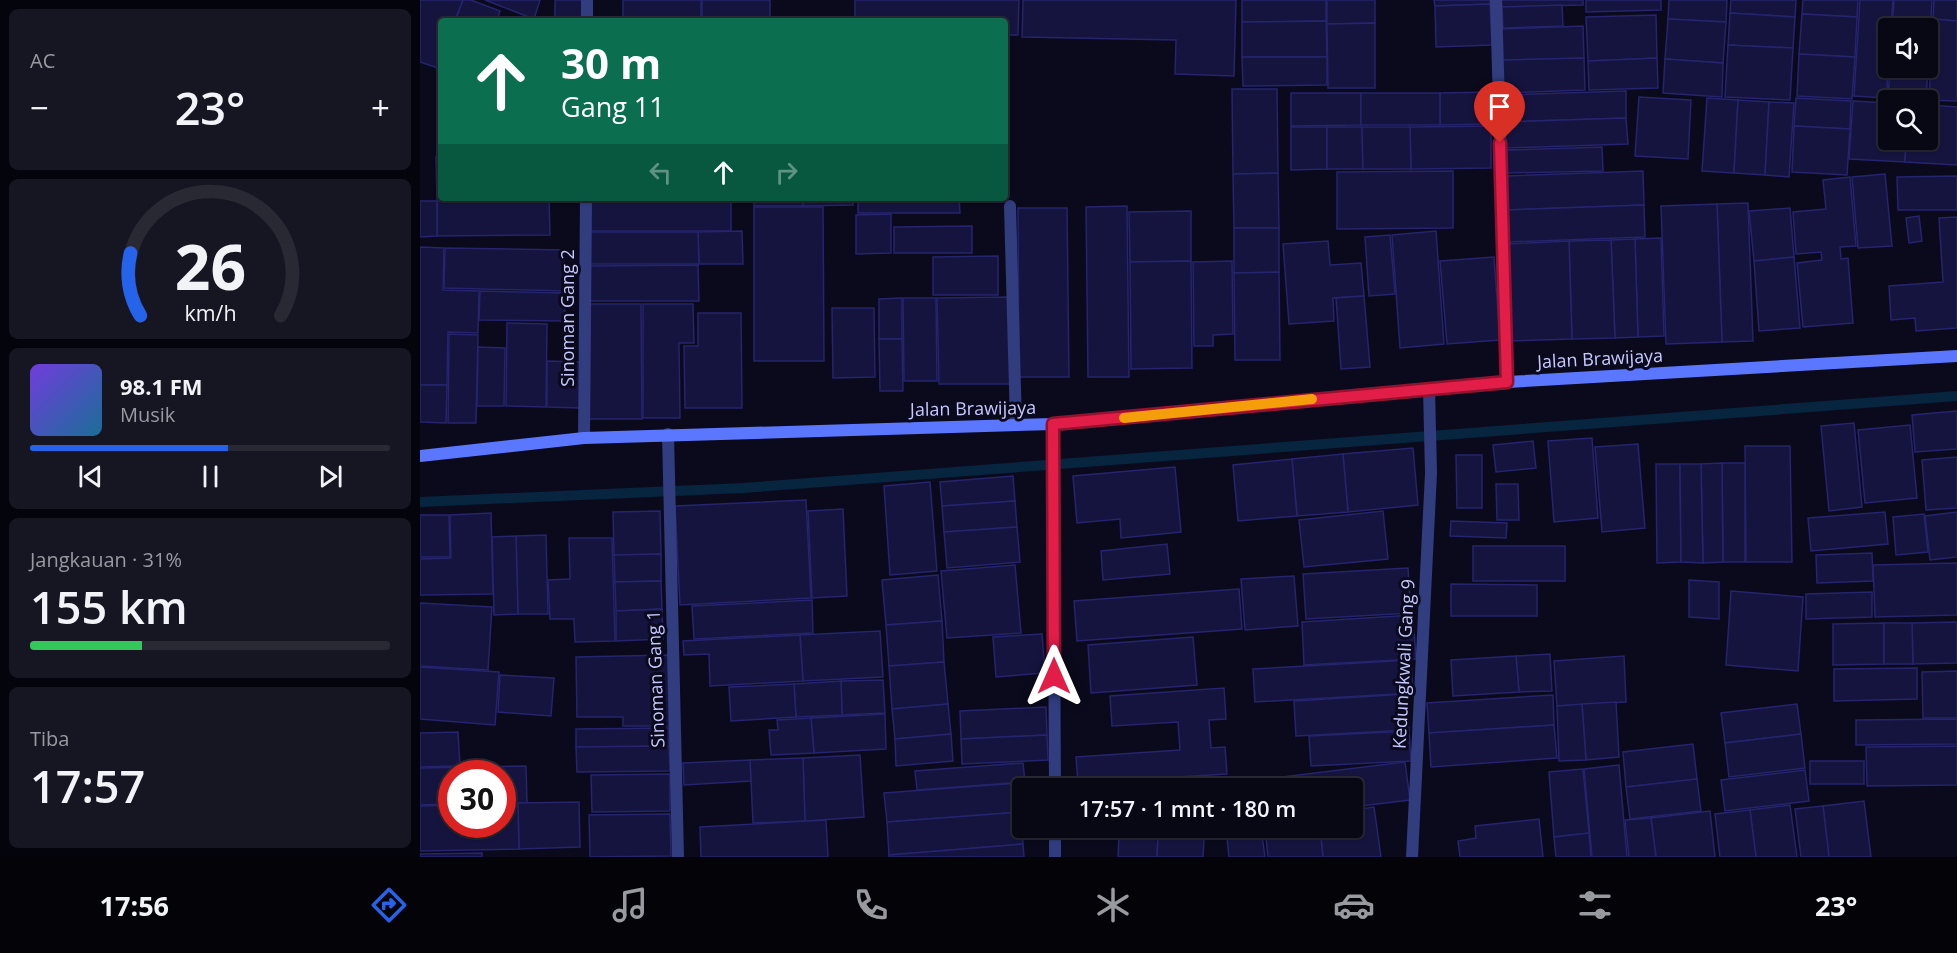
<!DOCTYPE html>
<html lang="id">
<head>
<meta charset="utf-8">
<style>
  :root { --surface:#080815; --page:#161622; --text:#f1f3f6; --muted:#989aa0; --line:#292934; --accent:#2563eb }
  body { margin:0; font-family:"Open Sans",sans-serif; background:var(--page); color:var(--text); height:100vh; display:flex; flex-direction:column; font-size:22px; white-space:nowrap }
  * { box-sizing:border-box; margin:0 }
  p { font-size:20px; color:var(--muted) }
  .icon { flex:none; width:33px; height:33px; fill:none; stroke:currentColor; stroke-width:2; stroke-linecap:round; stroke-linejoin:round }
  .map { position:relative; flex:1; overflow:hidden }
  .drawer { display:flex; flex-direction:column; gap:9px; padding:9px; background:#04040c; width:420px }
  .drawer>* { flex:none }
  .hud { position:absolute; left:18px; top:18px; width:570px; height:183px; border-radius:6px; box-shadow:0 2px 4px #0004,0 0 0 2px var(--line); background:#0b6e4f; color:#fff; overflow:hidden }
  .controls { position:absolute; left:1458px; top:18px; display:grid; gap:12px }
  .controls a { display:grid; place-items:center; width:60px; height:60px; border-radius:6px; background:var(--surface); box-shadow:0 2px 4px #0004,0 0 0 2px var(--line); font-size:30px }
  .speed { position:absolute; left:18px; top:760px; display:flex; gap:12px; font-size:30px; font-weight:700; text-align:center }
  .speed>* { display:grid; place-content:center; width:78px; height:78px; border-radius:50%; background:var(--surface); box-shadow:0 2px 4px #0004,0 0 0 2px var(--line); line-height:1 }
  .speed .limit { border:9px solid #d22; background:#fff; color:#111 }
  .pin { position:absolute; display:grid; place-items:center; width:51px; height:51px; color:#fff; margin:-62px -26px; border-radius:50% 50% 50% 0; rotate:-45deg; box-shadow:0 0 6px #0007 }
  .pin .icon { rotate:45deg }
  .me { position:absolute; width:66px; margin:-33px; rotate:0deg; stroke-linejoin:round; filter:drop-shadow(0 0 4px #0008) }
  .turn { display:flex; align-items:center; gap:21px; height:126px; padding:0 24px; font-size:27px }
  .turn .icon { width:78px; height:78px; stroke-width:2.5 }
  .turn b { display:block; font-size:42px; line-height:51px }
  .lanes { display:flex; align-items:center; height:57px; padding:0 24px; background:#0003; justify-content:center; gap:30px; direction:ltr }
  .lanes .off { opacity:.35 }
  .big { font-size:45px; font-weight:600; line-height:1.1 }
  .drawer .card { flex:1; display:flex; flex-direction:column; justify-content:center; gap:9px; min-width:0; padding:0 21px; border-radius:9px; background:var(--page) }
  .drawer .dial { align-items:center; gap:0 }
  .dial svg { height:156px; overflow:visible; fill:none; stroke:var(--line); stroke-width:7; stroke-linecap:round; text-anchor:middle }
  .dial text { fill:var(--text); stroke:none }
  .song { display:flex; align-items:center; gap:18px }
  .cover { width:72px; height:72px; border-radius:9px; background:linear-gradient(135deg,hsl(260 70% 55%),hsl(200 70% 35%)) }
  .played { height:6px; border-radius:3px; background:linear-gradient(90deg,var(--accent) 55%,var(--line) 55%) }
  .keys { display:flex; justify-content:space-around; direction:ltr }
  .heat { display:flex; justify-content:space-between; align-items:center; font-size:33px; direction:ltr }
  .charge { height:9px; border-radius:4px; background:linear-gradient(90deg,#34c759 31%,var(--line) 0) }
  .trip { position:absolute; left:592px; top:778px; width:351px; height:60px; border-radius:6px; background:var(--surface); box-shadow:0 2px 4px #0004,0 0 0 2px var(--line); font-weight:600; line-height:60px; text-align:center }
  .dock { display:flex; height:96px; justify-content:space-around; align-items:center; background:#030308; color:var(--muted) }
  .dock .icon { width:42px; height:42px }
  .dock .selected { color:var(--accent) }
  .dock b { font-size:27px; color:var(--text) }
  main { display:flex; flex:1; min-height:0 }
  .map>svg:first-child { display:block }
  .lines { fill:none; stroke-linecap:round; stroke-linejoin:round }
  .stream { stroke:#07253e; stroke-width:10 }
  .building { fill:#15143f; stroke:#25246d; stroke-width:1.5 }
  .minor { stroke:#313d7f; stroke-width:12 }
  .secondary { stroke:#5c77ff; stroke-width:12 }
  .route-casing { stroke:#92132f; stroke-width:15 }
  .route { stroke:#e11d48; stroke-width:10 }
  .slow { stroke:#f59e0b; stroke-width:10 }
  .labels { text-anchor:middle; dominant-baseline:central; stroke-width:6; stroke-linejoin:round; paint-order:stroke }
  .street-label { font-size:18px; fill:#c5c9ff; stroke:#0a0a1c }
</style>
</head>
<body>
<main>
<section class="drawer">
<div class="card"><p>AC</p>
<div class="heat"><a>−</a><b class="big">23°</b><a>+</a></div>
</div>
<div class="card dial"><svg viewBox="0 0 100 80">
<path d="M14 69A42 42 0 1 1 86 69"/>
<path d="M14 69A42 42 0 0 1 9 37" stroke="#2563eb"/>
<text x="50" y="56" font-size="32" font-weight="700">26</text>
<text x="50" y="72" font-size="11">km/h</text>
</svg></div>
<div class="card">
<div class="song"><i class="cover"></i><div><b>98.1 FM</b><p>Musik</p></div></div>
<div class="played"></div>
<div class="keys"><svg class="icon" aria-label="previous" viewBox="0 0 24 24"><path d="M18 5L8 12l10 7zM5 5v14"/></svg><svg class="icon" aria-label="pause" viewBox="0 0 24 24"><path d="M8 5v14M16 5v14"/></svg><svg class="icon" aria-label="next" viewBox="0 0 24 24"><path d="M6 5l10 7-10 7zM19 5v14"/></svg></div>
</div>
<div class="card"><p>Jangkauan · 31%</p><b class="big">155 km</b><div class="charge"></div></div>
<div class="card"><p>Tiba</p><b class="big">17:57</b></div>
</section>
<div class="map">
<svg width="1537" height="857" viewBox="0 0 1537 857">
  <rect width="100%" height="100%" fill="#0a0a1c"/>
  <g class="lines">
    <path class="stream" d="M0 502 323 488 1537 396"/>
  </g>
  <g class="building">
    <path d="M0 0H43L35 21H21V59L18 68 0 62Z"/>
    <path d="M43 0H51L80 11 77 21H35Z"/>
    <path d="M65 0H120L114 19Z"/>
    <rect x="135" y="0" width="30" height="21"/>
    <rect x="203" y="0" width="78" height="18"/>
    <path d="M282 0H350V17L282 18Z"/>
    <path d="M435 0H599L598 35H585V21H435Z"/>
    <path d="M603 0H816L814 76 755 74 756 40 602 37Z"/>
    <path d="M822 0H906V21L822 22Z"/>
    <path d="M907 0H955V23L907 24Z"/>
    <path d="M1014 0H1070V4L1015 6Z"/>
    <path d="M1081 0H1163V5L1082 7Z"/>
    <path d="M1166 0H1241V10L1166 12Z"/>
    <path d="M1249 0H1307L1306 22 1248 19Z"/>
    <path d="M1311 0H1376L1375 17 1310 13Z"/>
    <path d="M1383 0H1438L1437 17 1382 14Z"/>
    <path d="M1440 0H1473L1471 28H1468L1467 98 1434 96Z"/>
    <path d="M1474 0H1512L1506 100 1468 98 1470 68H1508V28H1472Z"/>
    <path d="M1514 0H1537V21L1513 19Z"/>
    <path d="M1070 4 1072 45 1016 47 1015 6Z"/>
    <path d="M1142 5 1143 26 1083 28 1082 7Z"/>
    <path d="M1310 13 1375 17 1373 48 1308 45Z"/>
    <path d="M1382 14 1437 17 1435 57 1379 54Z"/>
    <path d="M1236 15 1237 58 1168 61 1166 17Z"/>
    <path d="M1248 19 1306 22 1303 63 1245 59Z"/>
    <path d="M1513 19 1537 21V101L1509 100Z"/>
    <path d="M906 21 907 57H822V22Z"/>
    <path d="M955 23V88H908L907 24Z"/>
    <path d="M1163 26 1164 58 1082 60 1081 29Z"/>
    <path d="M1308 45 1373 48 1370 100 1305 97Z"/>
    <path d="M1379 54 1435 57 1432 99 1377 96Z"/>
    <path d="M822 57H907V85L823 86Z"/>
    <path d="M1164 58 1165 90 1083 93 1082 60Z"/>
    <path d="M1237 58 1238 88 1169 90 1168 61Z"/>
    <path d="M1245 59 1303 63 1302 97 1243 93Z"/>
    <path d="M812 89H857L858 173 813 174Z"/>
    <path d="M1206 91V118L1085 122 1084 95Z"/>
    <path d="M1071 92V124L1020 125V93Z"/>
    <path d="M871 93H941V125L871 126Z"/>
    <rect x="941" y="93" width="79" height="32"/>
    <path d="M1219 97 1271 100 1268 159 1215 156Z"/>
    <path d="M1287 98 1318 100 1314 173 1282 171Z"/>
    <path d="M1376 98 1431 101 1430 129 1374 126Z"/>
    <path d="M1318 100 1349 102 1345 175 1314 173Z"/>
    <path d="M1433 101 1468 103V140H1486L1485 162 1429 159Z"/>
    <path d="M1349 102 1374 103 1369 177 1345 175Z"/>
    <path d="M1508 105 1537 107V165L1485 162 1486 140H1508Z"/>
    <path d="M1206 118 1208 144 1086 148 1085 122Z"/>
    <path d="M1071 126V168L991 169 990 127Z"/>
    <path d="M1374 126 1430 129 1427 175 1372 172Z"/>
    <path d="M871 127H907V169L871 170Z"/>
    <path d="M907 127H942L943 169H907Z"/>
    <path d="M942 127H990L991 169H943Z"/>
    <path d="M1182 147 1183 171 1087 173 1086 150Z"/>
    <path d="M16 157H21V198L129 199 17 201Z"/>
    <path d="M1033 171V228L917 229V172Z"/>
    <path d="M1223 171 1224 205 1086 210 1085 176Z"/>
    <path d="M858 173 859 228H814L813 174Z"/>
    <path d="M1465 174 1472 246 1438 248 1432 177Z"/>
    <path d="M1537 176V210H1478L1477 177Z"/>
    <path d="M1430 177 1436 246 1420 247 1421 259 1428 258 1433 323 1383 327 1377 263 1402 260 1401 252 1376 254 1373 212 1406 209 1403 180Z"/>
    <path d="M191 198H311V200L191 201Z"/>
    <rect x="334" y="198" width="49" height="8"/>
    <path d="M383 198H433V205L383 206Z"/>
    <path d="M438 198H539L540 213H438Z"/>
    <path d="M129 199 130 235 17 236V201Z"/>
    <path d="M0 201H17V236L0 237Z"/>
    <path d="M311 201V231H168V202Z"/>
    <path d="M1328 203 1333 341 1302 342 1297 204Z"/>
    <path d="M1297 204 1302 342 1246 344 1241 206Z"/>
    <path d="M1224 205 1225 237 1087 242 1086 210Z"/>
    <path d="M707 206 709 377H668L666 207Z"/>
    <path d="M334 207H403L404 361H334Z"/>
    <path d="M598 208H647L649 377H599Z"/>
    <path d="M1370 208 1374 257 1334 261 1329 211Z"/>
    <path d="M771 211V261L710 262 709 212Z"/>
    <path d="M471 214V253L436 254V215Z"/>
    <path d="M1499 216 1502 241 1489 243 1486 218Z"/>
    <path d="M1537 217V328L1496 331 1495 318 1471 320 1469 286 1523 282 1519 218Z"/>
    <path d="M552 226V253H474V227Z"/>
    <path d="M814 228H859V272L814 273Z"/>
    <path d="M322 231 323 264H279L278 232Z"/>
    <path d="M1016 231 1024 344 980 348 972 235Z"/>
    <path d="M168 232H278L279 264H168Z"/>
    <path d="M970 235 975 294 949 296 945 237Z"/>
    <path d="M1241 238 1244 336 1218 337 1215 239Z"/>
    <path d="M1215 239 1218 337 1195 338 1191 240Z"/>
    <path d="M1191 240 1195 338 1152 339 1149 241Z"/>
    <path d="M908 241 910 265 941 263 944 296 913 298 914 321 869 324 863 244Z"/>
    <path d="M1149 241 1152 339 1091 341 1087 244Z"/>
    <path d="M0 247 24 248 23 290 59 291 58 333 28 332 27 385H0Z"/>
    <path d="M25 248 144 250V291L24 288Z"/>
    <path d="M578 256V295H513V257Z"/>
    <path d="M1074 257 1080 340 1027 344 1020 261Z"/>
    <path d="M1374 257 1380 328 1339 331 1334 261Z"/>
    <path d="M771 261 772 368 711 369 710 262Z"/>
    <path d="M812 261 813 334 793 335V346H774L773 262Z"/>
    <path d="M278 265 279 301H168V266Z"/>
    <path d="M859 272 860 360H815L814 273Z"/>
    <path d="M60 291 145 293V321L59 320Z"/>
    <path d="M944 296 950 367 921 369 916 298Z"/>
    <path d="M590 297 591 384H519L517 298Z"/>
    <path d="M482 298V339H459V299Z"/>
    <path d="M483 298H516L517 381H484Z"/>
    <path d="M168 304H221L222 419H169Z"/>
    <path d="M223 304H273L274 343H259L260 418H223Z"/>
    <path d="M412 308H454L455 377 413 378Z"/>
    <path d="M278 313H321L322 408H265L264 346H278Z"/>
    <path d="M87 323 127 324 126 407 86 406Z"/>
    <path d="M29 334 58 335 56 423H28Z"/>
    <path d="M459 339H482L483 391H460Z"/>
    <path d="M58 347 85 348 84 406H57Z"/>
    <path d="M127 361 161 362 160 408 127 407Z"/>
    <path d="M0 385H27L26 423 0 422Z"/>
    <path d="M1537 411V449L1495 452 1492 415Z"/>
    <path d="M1434 423 1442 507 1409 511 1401 426Z"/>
    <path d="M1490 425 1497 498 1445 503 1438 430Z"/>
    <path d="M1172 438 1178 518 1134 522 1128 441Z"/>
    <path d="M1113 441 1116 468 1076 472 1073 445Z"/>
    <path d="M1218 444 1225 528 1182 532 1175 447Z"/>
    <path d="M1325 446H1370L1372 562H1326Z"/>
    <path d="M993 448 998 505 928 512 923 454Z"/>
    <path d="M923 454 928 512 877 516 872 459Z"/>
    <path d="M1036 455H1062V508H1037Z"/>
    <path d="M1537 457V508L1506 510 1502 460Z"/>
    <path d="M872 459 877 516 818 521 813 465Z"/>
    <path d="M1302 463H1325V562H1303Z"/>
    <path d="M1302 463 1303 562 1283 563 1281 464Z"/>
    <path d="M1236 464H1260L1261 562 1237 563Z"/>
    <path d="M1260 464H1281L1283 563 1261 562Z"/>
    <path d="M755 467 761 532 701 538 700 519 657 523 653 476Z"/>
    <path d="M593 476 595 501 522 506 520 482Z"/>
    <path d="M510 482 517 571 470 575 464 486Z"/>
    <path d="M1076 484H1098L1099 520H1077Z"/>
    <path d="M386 500 391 598 260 605 255 506Z"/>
    <path d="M595 501 597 527 524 532 522 506Z"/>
    <path d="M423 509 427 596 392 598 388 511Z"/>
    <path d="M240 511 241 554 194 555 193 512Z"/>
    <path d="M963 511 968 559 884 567 879 520Z"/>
    <path d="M1465 512 1468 544 1391 551 1388 518Z"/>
    <path d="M1537 512V557L1510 560 1505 516Z"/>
    <path d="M71 513 73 594 0 595V559L31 558 30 515Z"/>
    <path d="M1504 514 1508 552 1476 555 1473 517Z"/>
    <path d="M0 515H29L30 557H0Z"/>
    <path d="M1031 521 1087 523 1086 538 1030 536Z"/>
    <path d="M597 527 600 562 527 568 524 532Z"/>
    <path d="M126 535 128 614H98L96 536Z"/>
    <path d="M96 536 98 614 74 615 72 537Z"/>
    <path d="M149 538H192L195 641 155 642 154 619H130L128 580 150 579Z"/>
    <path d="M747 544 750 574 683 580 681 551Z"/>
    <rect x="1053" y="546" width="92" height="35"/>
    <path d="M1452 553 1453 581 1397 583 1396 555Z"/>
    <path d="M241 554V581L195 582 194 555Z"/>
    <path d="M1537 563V615L1455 617 1453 565Z"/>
    <path d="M595 565 601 633 527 638 521 571Z"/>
    <path d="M988 568 991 613 886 619 883 574Z"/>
    <path d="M518 575 522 621 466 625 462 580Z"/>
    <path d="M874 576 878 626 825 630 821 579Z"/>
    <path d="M1269 580 1299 582V619L1269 617Z"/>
    <path d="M241 581 242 609 196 611 195 582Z"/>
    <path d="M1031 584 1117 585V616H1031Z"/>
    <path d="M819 589 822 629 657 641 654 601Z"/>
    <path d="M1311 591 1383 597 1378 671 1306 665Z"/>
    <path d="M1452 592V617L1386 619V594Z"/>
    <path d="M392 600 393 633 274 639 272 606Z"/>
    <path d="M0 603 72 607 68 670 0 666Z"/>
    <path d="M242 609 243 639 196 641V611Z"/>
    <path d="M993 615 996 659 884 665 882 622Z"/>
    <path d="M522 621 524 662 469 666 466 625Z"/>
    <path d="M1537 622V663L1493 664 1492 623Z"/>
    <path d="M1464 623V664L1413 665V624Z"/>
    <path d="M1464 623H1492L1493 664H1464Z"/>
    <path d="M460 631 463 677 383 681 380 635Z"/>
    <path d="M622 634 625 673 576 677 573 637Z"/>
    <path d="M380 635 383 681 290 686 289 654 264 655 263 641Z"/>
    <path d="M773 637 777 685 671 693 668 645Z"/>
    <path d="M1130 654 1132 691 1099 692 1096 656Z"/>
    <path d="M248 655 249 726H203V717H157L156 657Z"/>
    <path d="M1096 656 1099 692 1033 696 1031 660Z"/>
    <path d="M1204 656 1206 702 1137 706 1134 661Z"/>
    <path d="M991 660 993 693 835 702 833 669Z"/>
    <path d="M524 662 528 704 472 709 469 666Z"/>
    <path d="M0 667 79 672 75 725 0 719Z"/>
    <path d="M1497 668V699L1414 701V669Z"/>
    <path d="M1537 671V718H1503L1502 672Z"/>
    <path d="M80 675 134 678 131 716 78 712Z"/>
    <path d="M463 680 465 713 422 715 421 681Z"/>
    <path d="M421 681 422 715 376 717 374 684Z"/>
    <path d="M374 684 376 717 311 721 309 687Z"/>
    <path d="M804 688 806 719 789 720 791 748 805 747 807 774 658 783 656 757 760 750 758 722 692 726 690 696Z"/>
    <path d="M986 694 989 730 876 736 874 701Z"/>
    <path d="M1133 695 1134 725 1009 733 1007 703Z"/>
    <path d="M1196 702 1199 757 1166 760 1162 704Z"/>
    <path d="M528 704 531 734 475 739 472 709Z"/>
    <path d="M1162 704 1166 760 1139 761 1137 706Z"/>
    <path d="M1377 704 1381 734 1305 743 1301 713Z"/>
    <path d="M626 707 627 735 541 739 540 711Z"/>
    <path d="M465 714 466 749 394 753 391 718Z"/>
    <path d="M391 718 394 753 351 755 349 730H358L357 720Z"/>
    <path d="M1537 719V744L1436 745V720Z"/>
    <path d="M1134 725 1137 758 1011 767 1009 733Z"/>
    <path d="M249 728V746L156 747V729Z"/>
    <path d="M989 731 991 761 891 766 889 736Z"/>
    <path d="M38 732 40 766 0 767V733Z"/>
    <path d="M531 734 533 761 476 766 475 739Z"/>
    <path d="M1381 734 1385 768 1309 777 1305 743Z"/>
    <path d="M627 735 628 760 542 764 541 739Z"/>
    <path d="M1273 744 1277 779 1206 787 1203 752Z"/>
    <path d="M249 746 250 771 157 772 156 747Z"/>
    <path d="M1537 746V785L1447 786 1446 747Z"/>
    <path d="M440 755 444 817 385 821 383 758Z"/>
    <path d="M383 758 385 821 333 823 330 760Z"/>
    <path d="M330 760 331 781 264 785 263 763Z"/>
    <rect x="1390" y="761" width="54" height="23"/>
    <path d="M985 762 990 800 933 807V789H847L846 779Z"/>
    <path d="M603 763 605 782 497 790 495 771Z"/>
    <path d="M1199 765 1207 857H1172L1164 769Z"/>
    <path d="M106 766 107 803H82V774H32V804L0 805V768Z"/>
    <path d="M1163 769 1169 833 1134 837 1129 772Z"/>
    <path d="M1385 770 1389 801 1305 811 1301 780Z"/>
    <path d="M250 774V811L172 812 171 775Z"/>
    <path d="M788 779V789H676V786Z"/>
    <path d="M1277 779 1281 811 1210 819 1206 787Z"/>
    <path d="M598 783 600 812 467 822 464 793Z"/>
    <path d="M1444 801 1451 857H1409L1403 806Z"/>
    <path d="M159 802 160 847 99 849 98 803Z"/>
    <path d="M98 803 99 849 0 851V806L32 805V825H82V804Z"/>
    <path d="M1370 805 1377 857H1336L1330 810Z"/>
    <path d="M1403 806 1409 857H1381L1375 809Z"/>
    <path d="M954 807 961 857H903L900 828H933V810Z"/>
    <path d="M1330 810 1336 857H1300L1295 814Z"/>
    <path d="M1290 811 1295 857H1236L1231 818Z"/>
    <path d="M600 812 603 844 469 855 467 822Z"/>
    <path d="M250 814 251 856 170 857 169 815Z"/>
    <path d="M1231 818 1236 857H1209L1205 820Z"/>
    <path d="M1119 819 1123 857H1040L1038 841 1056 838 1055 826Z"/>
    <path d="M406 820 408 857H281L280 827Z"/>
    <path d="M806 828H841L845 857H809Z"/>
    <path d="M845 828H900L903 857H848Z"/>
    <path d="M1169 833 1171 857H1136L1134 837Z"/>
    <path d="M699 835 738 837 737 857H698Z"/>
    <path d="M738 837 784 839 783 857H737Z"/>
    <path d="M603 844 604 857H469V855Z"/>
    <path d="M62 853V857H0V854Z"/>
  </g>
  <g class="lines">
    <g class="minor">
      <path d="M1076 0 1087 382"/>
      <path d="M167 21V0"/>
      <path d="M590 206 596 425"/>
      <path d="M633 424 635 789"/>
      <path d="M248 434 258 857"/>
      <path d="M164 438 166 198"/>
      <path d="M635 828V857"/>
      <path d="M992 857 1011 473 1009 388"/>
    </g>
    <path class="secondary" d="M0 456 164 438 633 424 1087 382 1537 356"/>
  </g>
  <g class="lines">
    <defs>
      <path id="route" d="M634 676 633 424 1087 382 1080 143"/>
    </defs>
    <use href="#route" class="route-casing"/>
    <use href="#route" class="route"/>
    <path class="slow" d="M704 418 892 399"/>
  </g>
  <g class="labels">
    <g class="street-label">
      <text transform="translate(147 318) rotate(-90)">Sinoman Gang 2</text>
      <text transform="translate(1180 358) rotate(-3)">Jalan Brawijaya</text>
      <text transform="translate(553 408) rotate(-1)">Jalan Brawijaya</text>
      <text transform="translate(983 664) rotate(-87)">Kedungkwali Gang 9</text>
      <text transform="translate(235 679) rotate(-92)">Sinoman Gang 1</text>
    </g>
  </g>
</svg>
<div class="controls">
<a><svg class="icon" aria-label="sound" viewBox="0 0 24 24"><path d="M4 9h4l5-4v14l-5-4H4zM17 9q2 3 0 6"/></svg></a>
<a><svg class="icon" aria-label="search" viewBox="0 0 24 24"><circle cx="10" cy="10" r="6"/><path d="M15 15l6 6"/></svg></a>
</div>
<div class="speed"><div class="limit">30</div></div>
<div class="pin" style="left:1080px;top:143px;background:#d93025"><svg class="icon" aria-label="arrive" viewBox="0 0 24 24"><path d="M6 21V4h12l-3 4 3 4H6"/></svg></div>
<svg class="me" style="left:634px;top:676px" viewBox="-20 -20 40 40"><path d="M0-17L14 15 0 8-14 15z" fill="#e11d48" stroke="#fff" stroke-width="4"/></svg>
<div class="trip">17:57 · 1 mnt · 180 m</div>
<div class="hud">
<div class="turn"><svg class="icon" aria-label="ahead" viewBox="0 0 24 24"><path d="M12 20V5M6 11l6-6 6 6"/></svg><div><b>30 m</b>Gang 11</div></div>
<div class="lanes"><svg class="icon off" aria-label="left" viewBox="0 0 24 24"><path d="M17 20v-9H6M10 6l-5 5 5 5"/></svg><svg class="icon" aria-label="ahead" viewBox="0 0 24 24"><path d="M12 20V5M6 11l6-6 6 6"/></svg><svg class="icon off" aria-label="right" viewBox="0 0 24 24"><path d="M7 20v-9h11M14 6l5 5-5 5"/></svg></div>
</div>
</div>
</main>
<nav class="dock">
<b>17:56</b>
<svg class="icon selected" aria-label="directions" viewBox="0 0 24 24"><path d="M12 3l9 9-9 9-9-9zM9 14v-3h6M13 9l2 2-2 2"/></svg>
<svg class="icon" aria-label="music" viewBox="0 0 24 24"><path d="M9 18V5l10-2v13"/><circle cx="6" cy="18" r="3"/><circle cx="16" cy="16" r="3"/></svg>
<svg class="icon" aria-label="phone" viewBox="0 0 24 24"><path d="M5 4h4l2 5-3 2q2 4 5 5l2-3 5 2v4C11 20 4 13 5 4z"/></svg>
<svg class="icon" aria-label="climate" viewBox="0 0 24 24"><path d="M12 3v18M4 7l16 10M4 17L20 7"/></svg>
<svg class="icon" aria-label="car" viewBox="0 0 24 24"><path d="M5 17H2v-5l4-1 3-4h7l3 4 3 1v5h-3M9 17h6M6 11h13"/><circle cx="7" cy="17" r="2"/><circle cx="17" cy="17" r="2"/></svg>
<svg class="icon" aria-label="filters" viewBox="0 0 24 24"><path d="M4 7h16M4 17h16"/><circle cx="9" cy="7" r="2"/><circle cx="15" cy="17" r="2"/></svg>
<b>23°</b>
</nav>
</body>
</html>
